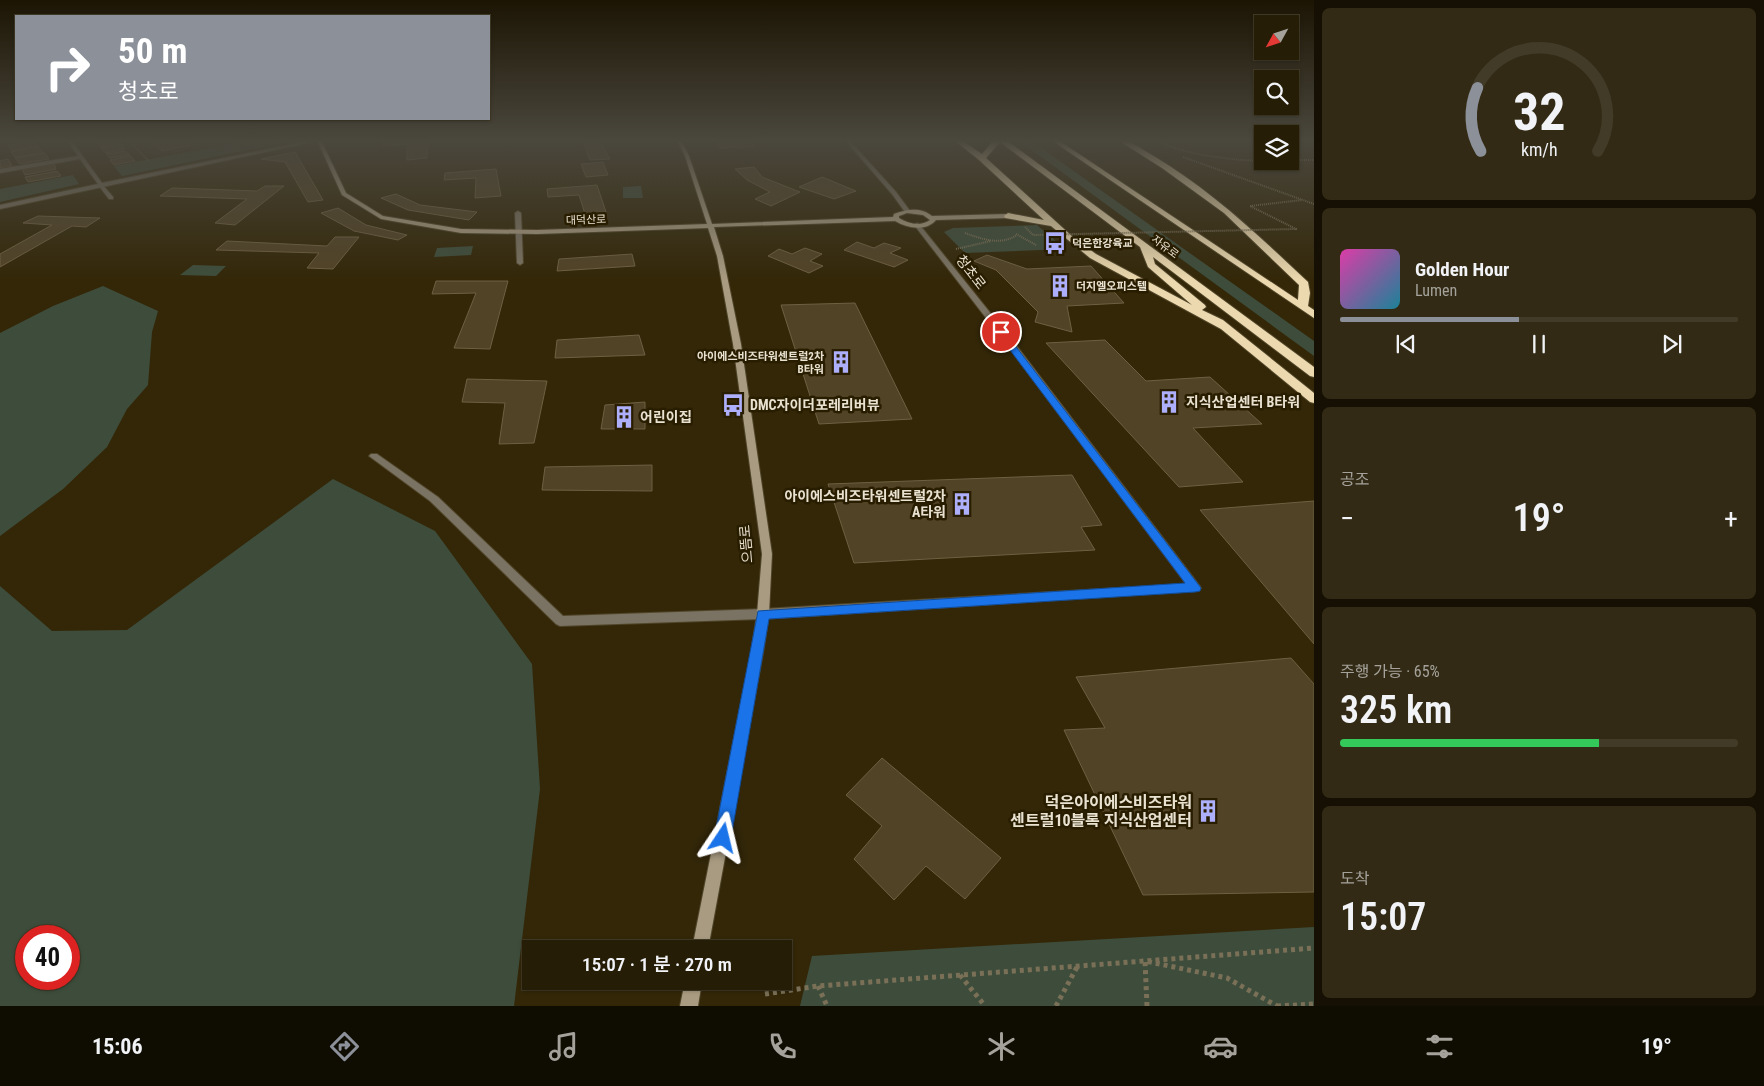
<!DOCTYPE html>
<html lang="ko">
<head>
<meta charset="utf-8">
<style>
  :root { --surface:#261d06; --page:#322a14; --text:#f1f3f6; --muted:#a4a29b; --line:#423b28; --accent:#8c9099 }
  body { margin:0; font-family:"Roboto Condensed","Noto Sans KR",sans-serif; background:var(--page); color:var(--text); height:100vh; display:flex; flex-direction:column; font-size:19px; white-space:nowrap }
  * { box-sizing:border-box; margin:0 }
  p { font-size:16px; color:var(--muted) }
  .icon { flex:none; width:28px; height:28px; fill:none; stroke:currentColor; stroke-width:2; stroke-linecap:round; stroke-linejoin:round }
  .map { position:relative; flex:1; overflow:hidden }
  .drawer { display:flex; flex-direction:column; gap:8px; padding:8px; background:#151003; width:450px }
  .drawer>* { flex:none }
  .banner { position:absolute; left:15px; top:15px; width:475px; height:105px; border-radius:0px; box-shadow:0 1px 4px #0004,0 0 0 1px var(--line); background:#8c9099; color:#fff; overflow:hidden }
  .needle { width:32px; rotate:230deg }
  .buttons { position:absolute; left:1254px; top:15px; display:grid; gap:10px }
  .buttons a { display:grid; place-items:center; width:45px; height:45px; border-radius:0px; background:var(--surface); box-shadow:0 1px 4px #0004,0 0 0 1px var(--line); font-size:25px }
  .speed { position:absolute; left:15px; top:925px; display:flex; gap:10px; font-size:25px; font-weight:700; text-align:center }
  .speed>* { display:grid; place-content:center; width:65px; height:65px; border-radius:50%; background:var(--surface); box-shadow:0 1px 4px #0004,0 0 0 1px var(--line); line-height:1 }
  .speed .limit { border:8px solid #d22; background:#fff; color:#111 }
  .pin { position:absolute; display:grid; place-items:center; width:42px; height:42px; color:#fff; margin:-21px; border:2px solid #fff; border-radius:50%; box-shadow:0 1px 5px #0007 }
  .me { position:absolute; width:55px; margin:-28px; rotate:10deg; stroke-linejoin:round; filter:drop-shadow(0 0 4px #0008) }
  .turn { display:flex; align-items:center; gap:18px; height:105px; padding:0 20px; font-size:22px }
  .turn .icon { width:65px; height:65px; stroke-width:2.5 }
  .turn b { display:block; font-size:35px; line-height:42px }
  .big { font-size:38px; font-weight:600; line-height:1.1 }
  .drawer .widget { flex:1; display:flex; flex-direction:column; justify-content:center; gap:8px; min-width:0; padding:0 18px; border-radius:8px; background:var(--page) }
  .drawer .dial { align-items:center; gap:0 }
  .dial svg { height:130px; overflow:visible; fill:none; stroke:var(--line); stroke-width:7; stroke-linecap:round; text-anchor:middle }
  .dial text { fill:var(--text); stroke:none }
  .song { display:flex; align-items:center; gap:15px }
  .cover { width:60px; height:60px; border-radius:8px; background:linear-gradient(135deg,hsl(320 70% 55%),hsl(190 70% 35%)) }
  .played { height:5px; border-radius:2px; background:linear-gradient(90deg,var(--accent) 45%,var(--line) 45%) }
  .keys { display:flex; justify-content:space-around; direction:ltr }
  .heat { display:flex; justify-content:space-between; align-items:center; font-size:28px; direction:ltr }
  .charge { height:8px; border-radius:4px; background:linear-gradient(90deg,#34c759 65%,var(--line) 0) }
  .trip { position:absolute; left:522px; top:940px; width:270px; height:50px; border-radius:0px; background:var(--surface); box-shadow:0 1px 4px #0004,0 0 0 1px var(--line); font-weight:600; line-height:50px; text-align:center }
  .dock { display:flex; height:80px; justify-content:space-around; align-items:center; background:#0f0c02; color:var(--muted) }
  .dock .icon { width:35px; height:35px }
  .dock .active { color:var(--accent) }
  .dock b { font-size:22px; color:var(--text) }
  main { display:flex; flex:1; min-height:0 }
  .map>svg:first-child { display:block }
  .education { fill:#3a2e1f }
  .green { fill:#3e4d3b; fill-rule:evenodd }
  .building { fill:#514326; stroke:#6e6042 }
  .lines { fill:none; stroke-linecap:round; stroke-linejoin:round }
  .lane-casing { stroke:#504528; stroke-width:2 }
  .street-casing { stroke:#504528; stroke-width:2 }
  .secondary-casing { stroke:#504528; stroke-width:2 }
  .highway-casing { stroke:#504528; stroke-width:2 }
  .path-far1 { stroke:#7a7057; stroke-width:2; stroke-dasharray:1 1; stroke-linecap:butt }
  .path { stroke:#7a7057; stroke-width:5; stroke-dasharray:4 4; stroke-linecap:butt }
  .lane { fill:#7a7262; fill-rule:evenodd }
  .street { fill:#7a7262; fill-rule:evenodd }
  .secondary { fill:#a89b81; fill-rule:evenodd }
  .highway { fill:#ecd9af; fill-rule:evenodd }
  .path-bridge { stroke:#7a7057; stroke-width:2; stroke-dasharray:1 1; stroke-linecap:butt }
  .route { fill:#1a73e8; stroke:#114b97 }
  .labels { text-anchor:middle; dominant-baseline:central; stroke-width:5; stroke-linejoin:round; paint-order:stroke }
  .far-street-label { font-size:11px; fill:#e9e2d1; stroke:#291d00 }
  .far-poi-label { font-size:11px; font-weight:bold; fill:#e9e2d1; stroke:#291d00; text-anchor:start }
  .street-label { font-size:14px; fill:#e9e2d1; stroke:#291d00 }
  .poi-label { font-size:14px; font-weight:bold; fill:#e9e2d1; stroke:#291d00; text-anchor:start }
  .near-poi-label { font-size:16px; font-weight:bold; fill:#e9e2d1; stroke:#291d00; text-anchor:end }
</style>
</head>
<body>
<main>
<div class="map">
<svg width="1314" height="1006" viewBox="0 0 1314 1006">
  <rect width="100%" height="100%" fill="#332708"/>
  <path class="education" d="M137 140H241L153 156Z"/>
  <g class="green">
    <path d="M252 140H295L122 176 114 166Z"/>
    <path d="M1018 140H1030L1314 341V356Z"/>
    <path d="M73 175 79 184 0 202V189Z"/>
    <path d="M641 186 643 198H623V187Z"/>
    <path d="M1037 225 1065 249 965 253 944 232 953 228Z"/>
    <path d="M473 246 471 255 434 257 437 248Z"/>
    <path d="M193 265 226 266 216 276 180 275Z"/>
    <path d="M103 286 158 311 152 332 148 385 127 409 107 447 63 489 0 536V333L53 306Z"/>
    <path d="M333 479 435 531 532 664 540 789 514 1006H0V586L52 631 127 630ZM69 936V979H26V936Z"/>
    <path d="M1314 927V1006H800L812 956Z"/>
  </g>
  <g class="building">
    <path d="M107 140H118L121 143 101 147 97 142Z"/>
    <path d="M150 140H184L191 145 162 151Z"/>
    <path d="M383 140H428L427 158 407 160V144L383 146Z"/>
    <path d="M582 140H599L610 159 590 160Z"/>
    <path d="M715 140H749L754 146 721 148Z"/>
    <path d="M34 141 38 146 11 151 8 145Z"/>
    <path d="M121 144 125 149 105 153 101 148Z"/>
    <path d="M39 147 44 153 15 157 11 152Z"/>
    <path d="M125 151 130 155 110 158 106 154Z"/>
    <path d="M295 152 323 200 308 202 285 162 261 159Z"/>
    <path d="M45 153 49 159 20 164 15 158Z"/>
    <path d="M131 156 135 161 114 165 110 160Z"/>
    <path d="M8 159 12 166 0 168V161Z"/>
    <path d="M603 162 608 175 586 177 581 164Z"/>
    <path d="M54 164 56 169 25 175 22 169Z"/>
    <path d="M754 167 762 177 800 192 771 206 755 199 770 192 747 180 735 169Z"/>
    <path d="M496 169 501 196 475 198 476 178 444 180 445 173Z"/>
    <path d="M57 171 61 176 28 182 25 177Z"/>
    <path d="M822 177 856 191 834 199 799 187Z"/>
    <path d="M597 185 606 212 585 214 579 195 548 197 547 189Z"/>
    <path d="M265 186H284L235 225 215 223 247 199 160 196 172 188 257 191Z"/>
    <path d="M396 194 420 205 477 212 469 220 408 210 381 198Z"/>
    <path d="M338 208 366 225 407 235 398 240 354 231 321 213Z"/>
    <path d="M38 216 100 218 86 227 72 226 0 267V254L52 225 23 223Z"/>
    <path d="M335 237H359L333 269 307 268 319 253 216 250 227 241 327 246Z"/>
    <path d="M857 242 874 248 884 243 901 248 890 253 908 260 894 267 844 250Z"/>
    <path d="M805 248 822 254 810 261 823 266 809 273 768 256 779 249 792 254Z"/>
    <path d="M632 254 635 266 557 271 559 259Z"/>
    <path d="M987 255 1027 269 1091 266 1124 303 1067 306 1072 332 1035 322 1038 312 996 270 974 261Z"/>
    <path d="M436 281H508L490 349 454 348 476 293 432 294Z"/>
    <path d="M855 303 912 419 819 424 781 305Z"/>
    <path d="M639 335 645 355 555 358 557 340Z"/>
    <path d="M1105 340 1146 381 1210 377 1262 424 1193 428 1243 482 1179 487 1046 343Z"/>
    <path d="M467 379 547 381 534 443 499 444 505 403 462 402Z"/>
    <path d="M645 402V429H601L605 405Z"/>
    <path d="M652 465V491L542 490 545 467Z"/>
    <path d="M1072 475 1102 525 1081 527 1095 550 854 563 828 484Z"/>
    <path d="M1314 501V644L1200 510Z"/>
    <path d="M1291 658 1314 684V892L1143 895 1064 730 1105 728 1076 677Z"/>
    <path d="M882 758 1001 858 965 899 926 866 894 900 854 859 882 826 846 795Z"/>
  </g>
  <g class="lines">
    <defs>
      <g id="lane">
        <path d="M101 183 113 197V199H109L99 186 98 185Z"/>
        <path d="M518 211 521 213 523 263 520 265 517 263 515 213Z"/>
      </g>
      <g id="street">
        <path d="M67 140H71L102 183 313 140H321L0 209V205L98 184 80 159 0 173V169L78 156Z"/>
        <path d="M845 140H849L896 192 910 211 909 212H905L892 194Z"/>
        <path d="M917 223 919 224 1016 345 1199 585 1201 588 1199 591 763 619 560 626 556 624 430 501 369 456 371 454H377L438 497 563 616 763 609 1186 584 1010 349 915 226 914 225Z"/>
      </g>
      <g id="secondary">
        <path d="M317 140H321L346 193 383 216 461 229 537 230 707 224 685 156 677 140H681L689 156 712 224 893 217 894 214C907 209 921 207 932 216L1008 214 1011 216 1008 218 936 220C926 232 907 228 895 221L714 227 723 256 741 344 772 554 769 614 763 653 708 949H692L751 653 757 614 762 554 733 344 717 256 708 228 537 234 461 233 381 219 342 195ZM907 213 923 215 930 220C920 227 909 224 899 218V216Z"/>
        <path d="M685 981H702L698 1006H680Z"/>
      </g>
      <g id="highway">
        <path d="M954 140H961L982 154 994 140H1006L1314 367V377L1310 376 1153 257 1155 264 1205 305 1206 307 1202 310 1223 320 1314 393V403L1310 402 1221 329 1090 258 1051 226 1005 218 1004 216 1008 213 1044 220 979 160ZM1000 142 1140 247 1148 267 1192 305 1096 254 1074 238 986 158Z"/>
        <path d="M1051 140H1058L1298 300 1299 285 1224 213 1162 168 1118 140C1130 139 1141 149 1152 155 1211 190 1258 235 1308 282L1310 293 1308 306 1314 310V318Z"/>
      </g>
    </defs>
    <use href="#lane" class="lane-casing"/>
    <use href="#street" class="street-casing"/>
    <use href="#secondary" class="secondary-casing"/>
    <use href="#highway" class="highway-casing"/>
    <g class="path-far1">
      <path d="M128 140 149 161"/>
      <path d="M1157 140C1182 155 1233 160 1262 161"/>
      <path d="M1183 157 1314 204"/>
      <path d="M1290 160H1314"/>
      <path d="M1250 206 1302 200"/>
      <path d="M965 233C982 239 1000 246 1017 235"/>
      <path d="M1016 234 1036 245"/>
      <path d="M956 249 991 241"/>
    </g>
    <g class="path">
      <path d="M960 975 985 1006"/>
      <path d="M818 986 827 1006"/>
      <path d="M765 994 818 986 1314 948"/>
      <path d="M1056 1006 1077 967"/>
      <path d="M1147 1006 1145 961 1227 978 1277 1006"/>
      <path d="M1277 1006 1314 1004"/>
    </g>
    <use href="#lane" class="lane"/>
    <use href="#street" class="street"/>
    <use href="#secondary" class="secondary"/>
    <use href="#highway" class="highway"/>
    <path class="path-bridge" d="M1025 227 1033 235 1296 229 1250 206"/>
  </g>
  <linearGradient id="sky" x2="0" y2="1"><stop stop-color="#1c1504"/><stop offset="0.5" stop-color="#4a473d"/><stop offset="1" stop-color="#4a473d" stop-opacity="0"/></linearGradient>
  <rect width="1314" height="281" fill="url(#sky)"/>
  <path class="route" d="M998 331H1004L1201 588 1200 591 1195 592 769 619 731 838 729 844 723 847 717 844 714 838 758 611 1185 583 998 334Z"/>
  <defs>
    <symbol id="bus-bare" viewBox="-9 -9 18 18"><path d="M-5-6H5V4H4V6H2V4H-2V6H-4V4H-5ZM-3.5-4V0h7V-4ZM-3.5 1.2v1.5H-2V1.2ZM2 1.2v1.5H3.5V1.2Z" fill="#adaffb" stroke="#291d00" stroke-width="2.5" paint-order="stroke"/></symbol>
    <symbol id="building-bare" viewBox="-9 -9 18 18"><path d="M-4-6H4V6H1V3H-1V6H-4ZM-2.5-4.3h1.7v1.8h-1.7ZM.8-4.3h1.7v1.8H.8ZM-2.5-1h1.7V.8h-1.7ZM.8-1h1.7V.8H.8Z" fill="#adaffb" stroke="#291d00" stroke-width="2.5" paint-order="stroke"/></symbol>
  </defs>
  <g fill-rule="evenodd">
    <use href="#bus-bare" x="1039" y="227" width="32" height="32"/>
    <use href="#building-bare" x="1044" y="270" width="32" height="32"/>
    <use href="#building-bare" x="825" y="346" width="32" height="32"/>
    <use href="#building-bare" x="1153" y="386" width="32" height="32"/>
    <use href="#bus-bare" x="717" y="389" width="32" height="32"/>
    <use href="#building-bare" x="608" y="401" width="32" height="32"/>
    <use href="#building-bare" x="946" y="488" width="32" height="32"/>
    <use href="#building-bare" x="1192" y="795" width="32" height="32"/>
  </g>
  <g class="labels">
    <g class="far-street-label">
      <text transform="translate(586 220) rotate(-2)">대덕산로</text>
      <text transform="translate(1165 247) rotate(37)">자유로</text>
    </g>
    <g class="far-poi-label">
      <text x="1072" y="243">덕은한강육교</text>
      <text x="1076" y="286">더지엘오피스텔</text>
      <text x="824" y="356" text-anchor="end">아이에스비즈타워센트럴2차<tspan x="824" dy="13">B타워</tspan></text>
    </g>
    <g class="street-label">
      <text transform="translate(971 272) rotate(52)">청초로</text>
      <text transform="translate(746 544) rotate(-95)">으뜸로</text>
    </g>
    <g class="poi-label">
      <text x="1186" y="402">지식산업센터 B타워</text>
      <text x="750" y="405">DMC자이더포레리버뷰</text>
      <text x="640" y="417">어린이집</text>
      <text x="946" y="496" text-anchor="end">아이에스비즈타워센트럴2차<tspan x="946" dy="16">A타워</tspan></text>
    </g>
    <g class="near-poi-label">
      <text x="1192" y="802">덕은아이에스비즈타워<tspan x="1192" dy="18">센트럴10블록 지식산업센터</tspan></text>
    </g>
  </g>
</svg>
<div class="buttons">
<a><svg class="needle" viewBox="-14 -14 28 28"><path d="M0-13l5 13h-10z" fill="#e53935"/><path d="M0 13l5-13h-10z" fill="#a4a29b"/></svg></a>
<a><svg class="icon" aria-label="search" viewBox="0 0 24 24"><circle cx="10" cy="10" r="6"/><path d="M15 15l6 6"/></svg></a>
<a><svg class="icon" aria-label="layers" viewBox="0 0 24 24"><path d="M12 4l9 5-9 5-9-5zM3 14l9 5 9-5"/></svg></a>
</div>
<div class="speed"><div class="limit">40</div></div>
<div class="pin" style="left:1001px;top:332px;background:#d93025"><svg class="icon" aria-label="arrive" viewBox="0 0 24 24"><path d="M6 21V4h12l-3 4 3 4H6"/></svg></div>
<svg class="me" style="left:723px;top:838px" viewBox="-20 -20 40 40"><path d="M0-17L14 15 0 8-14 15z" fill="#1a73e8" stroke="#fff" stroke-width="4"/></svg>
<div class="trip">15:07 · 1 분 · 270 m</div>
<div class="banner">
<div class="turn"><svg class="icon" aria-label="right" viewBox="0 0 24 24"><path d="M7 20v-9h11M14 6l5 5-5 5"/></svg><div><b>50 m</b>청초로</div></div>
</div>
</div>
<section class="drawer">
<div class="widget dial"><svg viewBox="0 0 100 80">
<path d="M14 69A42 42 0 1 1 86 69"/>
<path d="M14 69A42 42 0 0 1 12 30" stroke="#8c9099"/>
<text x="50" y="56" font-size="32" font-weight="700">32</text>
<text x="50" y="72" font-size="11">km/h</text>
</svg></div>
<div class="widget">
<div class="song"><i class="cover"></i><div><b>Golden Hour</b><p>Lumen</p></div></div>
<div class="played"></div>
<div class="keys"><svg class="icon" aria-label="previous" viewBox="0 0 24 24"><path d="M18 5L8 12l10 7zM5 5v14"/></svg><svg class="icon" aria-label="pause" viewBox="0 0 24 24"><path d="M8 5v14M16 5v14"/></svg><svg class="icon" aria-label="next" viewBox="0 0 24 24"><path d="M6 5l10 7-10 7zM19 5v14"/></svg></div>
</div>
<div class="widget"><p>공조</p>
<div class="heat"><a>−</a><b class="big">19°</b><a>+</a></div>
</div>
<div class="widget"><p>주행 가능 · 65%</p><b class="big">325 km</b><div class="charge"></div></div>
<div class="widget"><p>도착</p><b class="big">15:07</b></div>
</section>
</main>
<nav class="dock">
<b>15:06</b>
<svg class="icon active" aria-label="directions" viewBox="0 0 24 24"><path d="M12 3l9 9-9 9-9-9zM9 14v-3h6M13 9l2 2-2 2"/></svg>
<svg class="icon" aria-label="music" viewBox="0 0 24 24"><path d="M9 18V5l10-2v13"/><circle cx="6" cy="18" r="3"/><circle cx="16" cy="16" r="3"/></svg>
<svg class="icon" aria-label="phone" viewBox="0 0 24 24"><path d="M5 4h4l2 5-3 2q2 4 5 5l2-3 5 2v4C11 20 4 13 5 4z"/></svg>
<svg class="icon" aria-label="climate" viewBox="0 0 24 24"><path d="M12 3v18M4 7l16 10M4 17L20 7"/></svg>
<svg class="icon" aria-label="car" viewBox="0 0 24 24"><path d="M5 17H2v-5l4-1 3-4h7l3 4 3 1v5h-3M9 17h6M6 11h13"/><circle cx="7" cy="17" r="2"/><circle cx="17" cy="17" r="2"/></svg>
<svg class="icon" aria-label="filters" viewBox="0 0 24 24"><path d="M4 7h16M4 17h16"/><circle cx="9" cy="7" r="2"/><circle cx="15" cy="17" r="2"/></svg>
<b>19°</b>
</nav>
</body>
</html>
